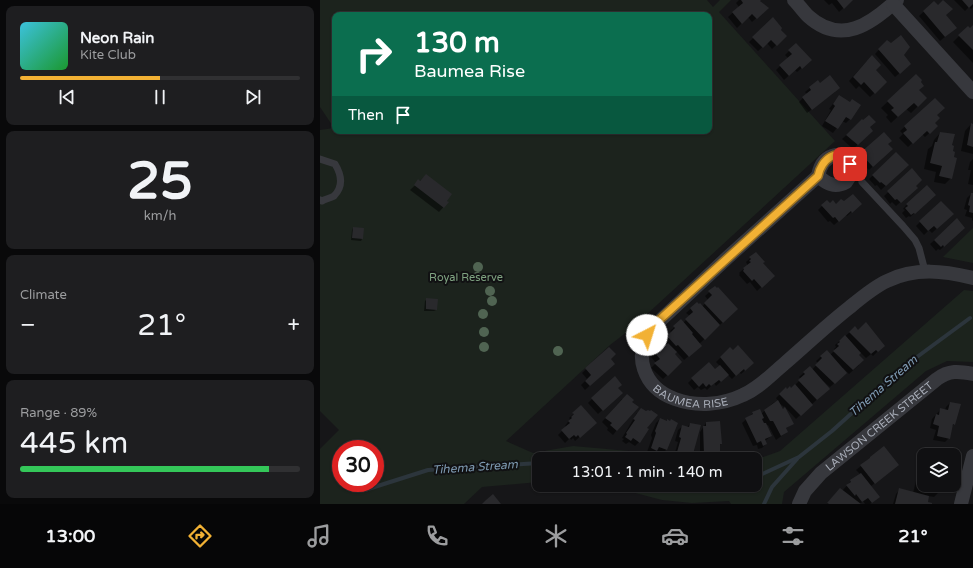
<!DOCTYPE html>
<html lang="en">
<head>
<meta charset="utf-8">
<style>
  :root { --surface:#101012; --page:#1e1e20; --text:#f1f3f6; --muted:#9c9d9f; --line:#303032; --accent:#f2b134 }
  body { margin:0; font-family:"Varela Round",sans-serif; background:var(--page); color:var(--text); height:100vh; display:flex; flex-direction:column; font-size:15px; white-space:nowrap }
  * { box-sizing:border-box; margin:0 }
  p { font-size:13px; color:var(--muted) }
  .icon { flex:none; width:22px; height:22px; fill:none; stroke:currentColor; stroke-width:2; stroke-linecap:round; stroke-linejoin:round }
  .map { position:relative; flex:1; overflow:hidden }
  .drawer { display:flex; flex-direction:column; gap:6px; padding:6px; background:#09090a; width:320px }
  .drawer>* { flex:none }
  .hud { position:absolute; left:12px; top:12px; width:380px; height:122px; border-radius:8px; box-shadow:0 1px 3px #0004,0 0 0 1px var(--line); background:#0b6e4f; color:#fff; overflow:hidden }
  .tools { position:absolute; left:597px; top:448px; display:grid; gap:8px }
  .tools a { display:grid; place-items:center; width:44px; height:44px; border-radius:8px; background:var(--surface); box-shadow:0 1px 3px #0004,0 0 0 1px var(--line); font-size:20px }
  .speed { position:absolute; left:12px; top:440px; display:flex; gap:8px; font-size:20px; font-weight:700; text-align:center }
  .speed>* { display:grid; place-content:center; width:52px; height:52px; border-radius:50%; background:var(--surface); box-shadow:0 1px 3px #0004,0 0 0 1px var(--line); line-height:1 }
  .speed .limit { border:6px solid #d22; background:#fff; color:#111 }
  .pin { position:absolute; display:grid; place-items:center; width:34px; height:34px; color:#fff; margin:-17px; border-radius:8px; box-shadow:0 2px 6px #0006 }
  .me { position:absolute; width:44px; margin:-22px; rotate:40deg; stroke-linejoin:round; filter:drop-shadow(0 0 3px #0008) }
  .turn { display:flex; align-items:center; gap:14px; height:84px; padding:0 16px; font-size:18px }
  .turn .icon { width:52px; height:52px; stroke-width:2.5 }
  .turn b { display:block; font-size:28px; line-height:34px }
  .then { display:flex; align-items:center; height:38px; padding:0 16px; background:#0003; gap:8px; font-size:15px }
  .big { font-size:30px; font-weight:600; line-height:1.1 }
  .drawer .tile { flex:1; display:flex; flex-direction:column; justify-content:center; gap:6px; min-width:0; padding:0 14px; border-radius:8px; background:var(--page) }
  .drawer .dial { align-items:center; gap:0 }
  .dial b { font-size:52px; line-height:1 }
  .song { display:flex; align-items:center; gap:12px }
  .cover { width:48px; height:48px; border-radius:6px; background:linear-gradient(135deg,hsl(190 70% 55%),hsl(130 70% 35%)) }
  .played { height:4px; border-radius:2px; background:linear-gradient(90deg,var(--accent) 50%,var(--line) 50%) }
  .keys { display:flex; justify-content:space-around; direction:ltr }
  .heat { display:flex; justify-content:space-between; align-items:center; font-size:22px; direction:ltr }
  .charge { height:6px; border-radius:3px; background:linear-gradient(90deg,#34c759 89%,var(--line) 0) }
  .trip { position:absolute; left:212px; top:452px; width:230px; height:40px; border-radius:8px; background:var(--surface); box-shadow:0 1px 3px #0004,0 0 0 1px var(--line); font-weight:600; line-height:40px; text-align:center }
  .tabs { display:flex; height:64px; justify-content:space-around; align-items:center; background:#060607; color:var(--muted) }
  .tabs .icon { width:28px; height:28px }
  .tabs .current { color:var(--accent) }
  .tabs b { font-size:18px; color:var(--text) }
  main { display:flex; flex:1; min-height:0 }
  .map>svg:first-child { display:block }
  .green { fill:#1c231d; fill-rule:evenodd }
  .shadow { fill:#0007 }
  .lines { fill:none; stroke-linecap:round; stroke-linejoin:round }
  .stream { stroke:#2c353c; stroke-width:4 }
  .building { fill:#29292c }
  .service { stroke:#37383d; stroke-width:7 }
  .minor { stroke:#37383d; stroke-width:14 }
  .tree { fill:#506452 }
  .route-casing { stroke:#9d7322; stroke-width:10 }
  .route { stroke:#f2b134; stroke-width:7 }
  .labels { text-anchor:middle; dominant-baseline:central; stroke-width:4; stroke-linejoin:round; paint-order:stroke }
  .park-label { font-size:11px; fill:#7fa381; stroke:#111113 }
  .street-label { font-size:11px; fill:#a8adb8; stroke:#111113 }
  .water-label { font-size:12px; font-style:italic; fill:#7f9bb3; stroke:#111113 }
</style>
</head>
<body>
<main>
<section class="drawer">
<div class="tile">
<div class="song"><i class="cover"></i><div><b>Neon Rain</b><p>Kite Club</p></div></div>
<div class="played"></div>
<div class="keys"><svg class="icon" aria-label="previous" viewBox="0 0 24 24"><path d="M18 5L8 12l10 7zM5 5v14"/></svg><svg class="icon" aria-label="pause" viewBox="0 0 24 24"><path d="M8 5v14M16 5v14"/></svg><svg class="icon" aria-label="next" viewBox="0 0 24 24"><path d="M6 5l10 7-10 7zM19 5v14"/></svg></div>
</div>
<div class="tile dial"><b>25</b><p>km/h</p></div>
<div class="tile"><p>Climate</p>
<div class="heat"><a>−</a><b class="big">21°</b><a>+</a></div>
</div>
<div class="tile"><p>Range · 89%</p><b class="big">445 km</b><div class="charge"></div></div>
</section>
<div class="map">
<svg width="653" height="504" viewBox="0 0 653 504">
  <rect width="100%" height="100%" fill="#161618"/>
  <g class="green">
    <path d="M0 0H387L393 7 400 0H411L399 12 515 141 312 328 290 345 186 441 213 453 253 446 320 452 349 459H219V482L162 487 144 504H0V449L19 430 0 411V130L14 128 0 107ZM15 15H389V131H15ZM21 449H55V483H21Z"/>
    <path d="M653 228V263L623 257Z"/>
    <path d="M644 290 653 291V362L627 361 606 371 464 492 462 504H411L409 501 372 503 342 500 285 485H435V460L460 451Z"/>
  </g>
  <g class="shadow">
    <path d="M419 0H440L443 12 432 22 428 17 417 28 408 17 419 7 416 3Z"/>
    <path d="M504 0H532L519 12 512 3 509 5Z"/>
    <path d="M634 0H653V7L651 9 649 7 645 11Z"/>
    <path d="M614 2 625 15 631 32 620 41 599 16Z"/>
    <path d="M453 19 465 36 452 49 447 43 438 51 429 42Z"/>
    <path d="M653 26V63L633 42 648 27 650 29Z"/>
    <path d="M567 41 582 55 586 68 575 77 555 54Z"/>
    <path d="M476 44 491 60 477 72 475 70 464 80 456 70 468 58 465 55Z"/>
    <path d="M547 61 566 82 550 97 539 86 536 89 529 81Z"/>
    <path d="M596 75 598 90 606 98 591 113 586 109 571 123 566 117 568 115 561 108Z"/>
    <path d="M500 84 515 92 487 113 479 102 487 94 485 92 490 88Z"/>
    <path d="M519 96 530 119 526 123 522 121 513 133 502 126 511 110 509 109Z"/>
    <path d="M615 99 616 115 614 123 617 126 605 137 602 134 588 147 579 138 583 134 580 131Z"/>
    <path d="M542 121 552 131 533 149 522 139Z"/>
    <path d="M651 124 653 125V154L641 151 645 131Z"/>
    <path d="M620 133 631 146V178L625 184 614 182 616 172 604 169 608 149 612 146 614 140Z"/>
    <path d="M567 144 571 149 549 170 537 158 550 145Z"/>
    <path d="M576 153 583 169 561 190 557 185 555 186 549 179Z"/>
    <path d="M653 159V185L648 184 651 170H648L650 162Z"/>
    <path d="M592 170 595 186 596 188 576 206 572 202 570 204 564 196Z"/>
    <path d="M106 175 128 202 119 212 90 190Z"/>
    <path d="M651 194H653V221L652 220V218L645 216 647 210 644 209 647 198Z"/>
    <path d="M611 199 590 217 589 216 586 218 582 213 585 210 583 209 587 204Z"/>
    <path d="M510 204 536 208 527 216 526 215 514 225 510 221 508 222 498 210 502 206Z"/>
    <path d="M628 218 612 233 609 230 604 235 596 226 600 222Z"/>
    <path d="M637 220 644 228 620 250 618 249 616 251 610 244Z"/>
    <path d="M33 228 42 239 41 241 31 240 32 230Z"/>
    <path d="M436 253 449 280 437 291 430 282 427 284 419 275 420 274 419 273 427 266V264L426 262Z"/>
    <path d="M395 287 413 313 379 344 376 350 364 360 356 351 354 354 357 366 343 379 331 368 336 363 331 357 342 346 344 348 347 345 343 341 352 333 350 331 361 321 363 323 370 316 366 313 377 303 382 307 388 300 385 296Z"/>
    <path d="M107 299 116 310 114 311H104L105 301Z"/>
    <path d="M530 332 559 350 553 356 551 354 546 358 540 352 538 355 539 365 529 374 523 368 521 377 510 387 503 381 502 382 504 393 476 419 464 406V407L459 403 472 424 465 429 467 432 456 440 448 425H446L451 436 445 441 446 444 442 448 438 449 437 445 433 446 422 423 433 413 441 414 453 403 458 401 456 398 466 388 467 390 471 389 481 379 479 377 490 367 492 370 498 363 496 361 507 351 510 355 515 350 514 349 516 347 515 345Z"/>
    <path d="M289 348V368L265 390 261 385 267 379 262 373Z"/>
    <path d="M406 352 429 367 421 374 419 372 412 379 408 375 396 386 394 383 387 390 385 388 381 390 378 387 374 390 368 383 372 379 395 371 400 366 396 362Z"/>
    <path d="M297 389V397L278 414 268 403 272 399Z"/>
    <path d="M302 399 311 402 297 430 293 435 287 430 288 428 282 422Z"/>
    <path d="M630 403 634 424 631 427 629 438 625 442 613 440 616 430 610 428 612 419 621 409 625 410 626 407Z"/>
    <path d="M261 407 271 427 255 441 253 438 251 440 250 438 245 443 238 435 246 427 245 426 250 419 249 418Z"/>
    <path d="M317 413 326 428 319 442 315 446 309 442 306 444 302 441 304 439 302 438Z"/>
    <path d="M340 419 346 422 357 423 346 450 342 454 336 451 332 455 327 452 332 438 331 435 336 423Z"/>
    <path d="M386 423 401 444 399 445V453L395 457 380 458V432Z"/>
    <path d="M370 424 369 458 368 459H360L361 458 354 456 358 442 355 441 358 430 363 426 367 427Z"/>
    <path d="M541 466 573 469 551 486 554 501 550 504H545L543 501 540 504H507L520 489 522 491 531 481 540 474 536 470Z"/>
    <path d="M602 473H604V485H620L618 493 614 497 608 496 607 502 611 504H573L576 494 580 489 593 493 597 477Z"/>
  </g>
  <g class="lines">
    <g class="stream">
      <path d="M435 476H438L479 457 512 431 582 368 650 318"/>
      <path d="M45 490 108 470 219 463"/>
      <path d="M444 504 452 487 477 459"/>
    </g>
  </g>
  <g class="building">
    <path d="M421 0H441L440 1 449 8 437 19 432 14 422 24 412 12 423 3Z"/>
    <path d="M517 0H533L524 9Z"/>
    <path d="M623 0 633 9 626 15 637 28 625 37 603 11 614 1 618 5Z"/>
    <path d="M642 0H653V4L649 8Z"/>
    <path d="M453 17 462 28 461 30 467 36 457 46 451 40 443 48 432 37Z"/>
    <path d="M653 25V50L638 35 648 26 650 28Z"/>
    <path d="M581 35 590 47 584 55 591 64 580 74 558 49 567 40 571 43Z"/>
    <path d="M476 43 492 60 482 69 480 66 469 76 459 65 472 54 468 50Z"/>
    <path d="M552 55 561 65 556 70 567 82 555 94 544 82 541 85 533 77Z"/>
    <path d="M596 74 602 80 601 82 604 86 599 90 607 98 598 107 594 103 578 117 571 110 574 108 567 101Z"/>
    <path d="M510 75 520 88 492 110 482 97 491 90 489 87 498 80 500 83Z"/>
    <path d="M519 95 530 102 532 99 541 105 531 120 526 117 518 129 505 121 515 106 513 104Z"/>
    <path d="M615 98 625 108 617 115 620 118 615 123 618 126 610 134 607 131 593 144 583 133 587 130 584 126Z"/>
    <path d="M549 115 556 122 550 127 553 131 538 145 526 135 542 119 543 120Z"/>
    <path d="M651 123 653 124V147L647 145Z"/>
    <path d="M564 132 572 141 568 144 573 149 553 167 540 153Z"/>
    <path d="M620 132 635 134 632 145 634 146 633 151 635 152 634 157 637 158 632 179 619 176 622 166 610 163 615 142H617Z"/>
    <path d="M576 152 589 165 566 186 561 182 560 183 552 175Z"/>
    <path d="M592 168 602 180 596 186 598 188 581 203 577 199 575 200 567 191Z"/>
    <path d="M106 174 132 194 127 201 129 202 124 208 94 185 98 179 100 181Z"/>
    <path d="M607 185 616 195 595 214 594 213 591 215 585 208 588 206 586 204Z"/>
    <path d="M651 193H653V213L649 212 650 206 648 205Z"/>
    <path d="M533 194 542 204 532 213 531 211 519 222 515 217 513 218 501 205 507 200 510 203 513 200 516 204 521 199 524 201Z"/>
    <path d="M621 201 634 214 617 229 614 226 608 231 599 221Z"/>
    <path d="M637 218 645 228 624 247 623 245 621 247 614 240Z"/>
    <path d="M33 227 44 228 43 239 32 238Z"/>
    <path d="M436 252 445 262 443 263 455 276 442 288 434 279 432 281 423 271 424 269 423 268 431 262 429 261 431 259 429 257Z"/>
    <path d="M395 286 397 288 398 287 418 309 403 323 384 303 392 295 388 291Z"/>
    <path d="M106 298 118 299 117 310 106 309Z"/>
    <path d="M377 302 379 304 380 303 400 325 385 340 365 319 373 312 370 308Z"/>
    <path d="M361 319 373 333 372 334 382 346 369 357 358 345 356 346 347 336 355 328 353 326Z"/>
    <path d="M546 322 565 346 558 352 556 350 551 354 529 332 535 326 538 330Z"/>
    <path d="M525 335 541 353 539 355 544 360 533 370 513 351 519 346 517 344 520 342 519 341Z"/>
    <path d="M348 343 357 352 355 354 362 362 348 376 334 363 340 359 334 352 342 345 344 347Z"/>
    <path d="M418 345 434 363 425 371 424 369 416 376 400 357 410 347 413 350Z"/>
    <path d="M289 347 296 354 291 359 295 364 270 386 265 381 271 375 265 368Z"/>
    <path d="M507 350 527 373 515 384 495 365 502 358 500 356Z"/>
    <path d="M389 362 395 369 400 365 409 375 401 382 399 380 391 386 389 384 386 387 383 383 379 387 371 378Z"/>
    <path d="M490 366 510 389 497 400 478 380 485 374 483 372Z"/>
    <path d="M295 376 302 385 298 388 303 393 283 411 271 398Z"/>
    <path d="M475 384 493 405 481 416 459 394 466 387 467 389 470 386 471 388Z"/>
    <path d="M307 394 314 400 312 402 319 407 297 431 290 425 292 423 285 418Z"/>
    <path d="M458 400 463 409 465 407 474 424 466 428 468 432 461 436 453 421H450L444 410Z"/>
    <path d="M630 402 641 404 635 425 633 424 630 439 617 436 619 426 613 424 616 414 619 415 620 408 628 410Z"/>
    <path d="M261 405 277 423 260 438 258 435 256 437 254 435 249 439 241 430 250 423 248 421 252 418 251 417 254 414 252 413Z"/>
    <path d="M321 408 326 411 328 410 330 411 331 410 338 415 327 428 329 429 320 443 313 438 311 441 305 437 307 434 306 433 315 420 313 419Z"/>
    <path d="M440 409 444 418 442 419 444 423H446L452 436 445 439 447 444 443 446 441 441 437 443 425 418 433 414 432 412Z"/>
    <path d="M340 418 347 421V419L350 421 351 419 358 423 347 450 339 447 337 451 331 448 336 433 335 431Z"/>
    <path d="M400 421 402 444H400V454L384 455 383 426H386V422Z"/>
    <path d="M370 423 381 425 373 454H372L370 458 363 456 364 454 357 452 361 438 359 437 362 425 369 427Z"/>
    <path d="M564 446 579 465 555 484 540 465 550 458V457Z"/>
    <path d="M601 472H604V485H621L619 493 597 488Z"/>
    <path d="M541 473 560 497 552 503 548 498 542 502 536 494 535 496 526 485 531 482 530 480Z"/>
    <path d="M520 488 541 504H509L507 503Z"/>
    <path d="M579 488 609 496 608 502 612 503V504H575Z"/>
    <path d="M173 494 181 504H162L166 500Z"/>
  </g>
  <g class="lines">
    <g class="service">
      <path d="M0 159 15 164C21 174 24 186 14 196 11 198 5 199 2 201L0 200"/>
      <path d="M542 182 583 226 595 240 599 248 605 271"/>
    </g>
    <g class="minor">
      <path d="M474 0C479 5 483 11 488 16 521 46 551 24 577 0"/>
      <path d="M573 4 653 92"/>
      <path d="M516 155C530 158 535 171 526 182 515 188 507 184 498 176 500 165 505 157 516 155Z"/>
      <path id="s1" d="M498 176 407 258 331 329C323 341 319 354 324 369 329 384 341 394 355 399 377 407 402 405 423 395 439 388 451 375 464 364 486 345 507 325 530 307 542 297 554 287 567 281 596 267 624 271 653 278"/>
      <path id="s2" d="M479 504 485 491 501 473 617 379C629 370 639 371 653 374"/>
      <path d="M641 504 653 456"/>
    </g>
  </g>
  <g class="tree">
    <circle cx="158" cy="267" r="5"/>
    <circle cx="157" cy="277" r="5"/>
    <circle cx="170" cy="291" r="5"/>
    <circle cx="172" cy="301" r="5"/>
    <circle cx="163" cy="314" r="5"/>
    <circle cx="164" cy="332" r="5"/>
    <circle cx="164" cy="347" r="5"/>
    <circle cx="238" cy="351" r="5"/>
  </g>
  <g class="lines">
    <defs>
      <path id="route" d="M327 335 336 323 498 176C501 160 518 145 530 164"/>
    </defs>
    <use href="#route" class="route-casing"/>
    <use href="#route" class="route"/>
  </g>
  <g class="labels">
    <g class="park-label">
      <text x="146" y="277">Royal Reserve</text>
    </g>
    <g class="street-label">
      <text stroke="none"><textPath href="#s1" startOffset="328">BAUMEA RISE</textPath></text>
      <text stroke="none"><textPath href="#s2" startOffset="113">LAWSON CREEK STREET</textPath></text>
    </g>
    <g class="water-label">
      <text transform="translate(563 386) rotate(-41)">Tihema Stream</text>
      <text transform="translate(155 467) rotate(-4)">Tihema Stream</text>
    </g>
  </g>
</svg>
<div class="tools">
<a><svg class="icon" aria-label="layers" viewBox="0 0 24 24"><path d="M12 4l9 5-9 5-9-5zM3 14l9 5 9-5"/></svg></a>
</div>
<div class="speed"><div class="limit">30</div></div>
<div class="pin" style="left:530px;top:164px;background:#d93025"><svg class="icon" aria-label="arrive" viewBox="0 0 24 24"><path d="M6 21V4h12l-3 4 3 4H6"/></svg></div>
<svg class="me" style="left:327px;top:335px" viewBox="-20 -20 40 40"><circle r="19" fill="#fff"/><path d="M0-13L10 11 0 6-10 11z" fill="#f2b134"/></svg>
<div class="trip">13:01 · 1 min · 140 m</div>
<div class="hud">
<div class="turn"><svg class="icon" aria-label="right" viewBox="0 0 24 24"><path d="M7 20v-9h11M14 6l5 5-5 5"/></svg><div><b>130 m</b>Baumea Rise</div></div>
<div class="then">Then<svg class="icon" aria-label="arrive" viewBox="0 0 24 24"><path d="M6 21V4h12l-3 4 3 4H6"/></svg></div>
</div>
</div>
</main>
<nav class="tabs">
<b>13:00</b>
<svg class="icon current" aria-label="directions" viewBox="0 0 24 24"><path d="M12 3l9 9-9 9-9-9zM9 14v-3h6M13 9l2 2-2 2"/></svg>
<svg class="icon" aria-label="music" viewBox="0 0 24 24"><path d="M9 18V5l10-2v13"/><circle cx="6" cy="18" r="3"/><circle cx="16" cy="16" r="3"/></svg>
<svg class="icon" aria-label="phone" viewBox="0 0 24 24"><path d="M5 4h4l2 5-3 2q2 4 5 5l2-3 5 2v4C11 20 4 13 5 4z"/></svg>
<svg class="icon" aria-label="climate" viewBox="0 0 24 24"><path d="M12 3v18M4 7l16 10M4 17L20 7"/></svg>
<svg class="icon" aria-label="car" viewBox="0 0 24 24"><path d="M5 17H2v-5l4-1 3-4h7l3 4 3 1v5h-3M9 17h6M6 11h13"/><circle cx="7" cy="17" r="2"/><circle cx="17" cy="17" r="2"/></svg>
<svg class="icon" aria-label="filters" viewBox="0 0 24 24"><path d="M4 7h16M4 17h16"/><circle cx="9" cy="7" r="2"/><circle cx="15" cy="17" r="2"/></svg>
<b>21°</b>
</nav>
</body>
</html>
